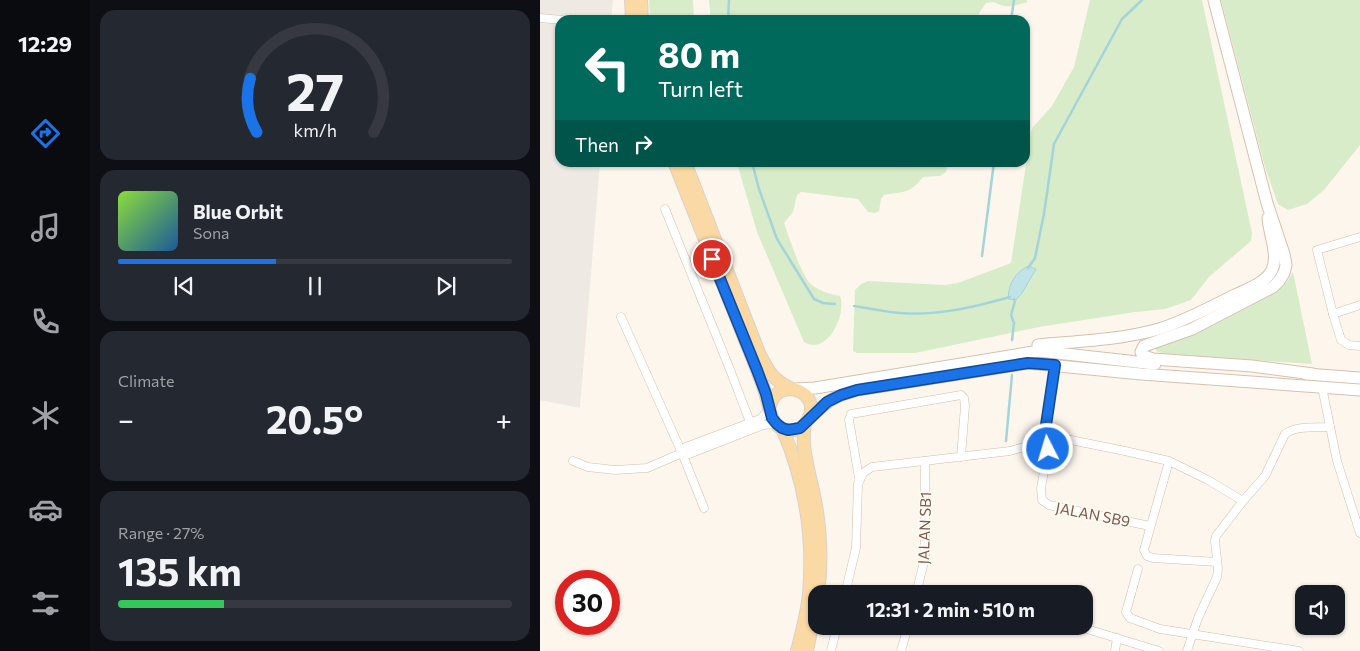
<!DOCTYPE html>
<html lang="en">
<head>
<meta charset="utf-8">
<style>
  :root { --surface:#171b24; --page:#242831; --text:#f1f3f6; --muted:#9ea1a6; --line:#363941; --accent:#1a73e8 }
  body { margin:0; font-family:Commissioner,sans-serif; background:var(--page); color:var(--text); height:100vh; display:flex; flex-direction:column; font-size:19px; white-space:nowrap }
  * { box-sizing:border-box; margin:0 }
  p { font-size:16px; color:var(--muted) }
  .icon { flex:none; width:28px; height:28px; fill:none; stroke:currentColor; stroke-width:2; stroke-linecap:round; stroke-linejoin:round }
  .map { position:relative; flex:1; overflow:hidden }
  .panel { display:flex; flex-direction:column; gap:10px; padding:10px; background:#0d0f14; width:450px }
  .panel>* { flex:none }
  .guide { position:absolute; left:15px; top:15px; width:475px; height:152px; border-radius:15px; box-shadow:0 1px 4px #0004; background:#00695c; color:#fff; overflow:hidden }
  .buttons { position:absolute; left:755px; top:585px; display:grid; gap:10px }
  .buttons a { display:grid; place-items:center; width:50px; height:50px; border-radius:10px; background:var(--surface); box-shadow:0 1px 4px #0004; font-size:25px }
  .speed { position:absolute; left:15px; top:570px; display:flex; gap:10px; font-size:25px; font-weight:700; text-align:center }
  .speed>* { display:grid; place-content:center; width:65px; height:65px; border-radius:50%; background:var(--surface); box-shadow:0 1px 4px #0004; line-height:1 }
  .speed .limit { border:8px solid #d22; background:#fff; color:#111 }
  .pin { position:absolute; display:grid; place-items:center; width:42px; height:42px; color:#fff; margin:-21px; border:2px solid #fff; border-radius:50%; box-shadow:0 1px 5px #0007 }
  .me { position:absolute; width:55px; margin:-28px; rotate:355deg; stroke-linejoin:round; filter:drop-shadow(0 0 4px #0008) }
  .turn { display:flex; align-items:center; gap:18px; height:105px; padding:0 20px; font-size:22px }
  .turn .icon { width:65px; height:65px; stroke-width:2.5 }
  .turn b { display:block; font-size:35px; line-height:42px }
  .then { display:flex; align-items:center; height:48px; padding:0 20px; background:#0003; gap:10px; font-size:19px }
  .big { font-size:38px; font-weight:700; line-height:1.1 }
  .panel .tile { flex:1; display:flex; flex-direction:column; justify-content:center; gap:8px; min-width:0; padding:0 18px; border-radius:15px; background:var(--page) }
  .panel .dial { align-items:center; gap:0 }
  .dial svg { height:130px; overflow:visible; fill:none; stroke:var(--line); stroke-width:7; stroke-linecap:round; text-anchor:middle }
  .dial text { fill:var(--text); stroke:none }
  .song { display:flex; align-items:center; gap:15px }
  .cover { width:60px; height:60px; border-radius:8px; background:linear-gradient(135deg,hsl(90 70% 55%),hsl(210 70% 35%)) }
  .played { height:5px; border-radius:2px; background:linear-gradient(90deg,var(--accent) 40%,var(--line) 40%) }
  .keys { display:flex; justify-content:space-around; direction:ltr }
  .heat { display:flex; justify-content:space-between; align-items:center; font-size:28px; direction:ltr }
  .charge { height:8px; border-radius:4px; background:linear-gradient(90deg,#34c759 27%,var(--line) 0) }
  .trip { position:absolute; left:268px; top:585px; width:285px; height:50px; border-radius:15px; background:var(--surface); box-shadow:0 1px 4px #0004; font-weight:700; line-height:50px; text-align:center }
  main { display:flex; flex:1; min-height:0 }
  .menu { display:flex; flex-direction:column; width:90px; justify-content:space-around; align-items:center; background:#090b0e; color:var(--muted) }
  .menu .icon { width:35px; height:35px }
  .menu .on { color:var(--accent) }
  .menu b { font-size:22px; color:var(--text) }
  .map>svg:first-child { display:block }
  .industrial { fill:#efe9e4 }
  .green { fill:#d8ecc9 }
  .water { fill:#bfe3e8; stroke:#a5d3da }
  .lines { fill:none; stroke-linecap:round; stroke-linejoin:round }
  .stream { stroke:#a5d3da; stroke-width:2.5 }
  .street-casing { stroke:#d1beb0; stroke-width:9 }
  .secondary-casing { stroke:#d6c0b0; stroke-width:13 }
  .primary-casing { stroke:#dad1cd; stroke-width:14 }
  .street { stroke:#fff; stroke-width:8 }
  .secondary { stroke:#fff; stroke-width:11 }
  .primary { stroke:#fbd9a5; stroke-width:12 }
  .route-casing { stroke:#114b97; stroke-width:12 }
  .route { stroke:#1a73e8; stroke-width:9 }
  .labels { text-anchor:middle; dominant-baseline:central; stroke-width:4; stroke-linejoin:round; paint-order:stroke }
  .street-label { font-size:15px; fill:#7a5c4d; stroke:#fffaf3 }
</style>
</head>
<body>
<main>
<nav class="menu">
<b>12:29</b>
<svg class="icon on" aria-label="directions" viewBox="0 0 24 24"><path d="M12 3l9 9-9 9-9-9zM9 14v-3h6M13 9l2 2-2 2"/></svg>
<svg class="icon" aria-label="music" viewBox="0 0 24 24"><path d="M9 18V5l10-2v13"/><circle cx="6" cy="18" r="3"/><circle cx="16" cy="16" r="3"/></svg>
<svg class="icon" aria-label="phone" viewBox="0 0 24 24"><path d="M5 4h4l2 5-3 2q2 4 5 5l2-3 5 2v4C11 20 4 13 5 4z"/></svg>
<svg class="icon" aria-label="climate" viewBox="0 0 24 24"><path d="M12 3v18M4 7l16 10M4 17L20 7"/></svg>
<svg class="icon" aria-label="car" viewBox="0 0 24 24"><path d="M5 17H2v-5l4-1 3-4h7l3 4 3 1v5h-3M9 17h6M6 11h13"/><circle cx="7" cy="17" r="2"/><circle cx="17" cy="17" r="2"/></svg>
<svg class="icon" aria-label="filters" viewBox="0 0 24 24"><path d="M4 7h16M4 17h16"/><circle cx="9" cy="7" r="2"/><circle cx="15" cy="17" r="2"/></svg>
</nav>
<section class="panel">
<div class="tile dial"><svg viewBox="0 0 100 80">
<path d="M14 69A42 42 0 1 1 86 69"/>
<path d="M14 69A42 42 0 0 1 10 36" stroke="#1a73e8"/>
<text x="50" y="56" font-size="32" font-weight="700">27</text>
<text x="50" y="72" font-size="11">km/h</text>
</svg></div>
<div class="tile">
<div class="song"><i class="cover"></i><div><b>Blue Orbit</b><p>Sona</p></div></div>
<div class="played"></div>
<div class="keys"><svg class="icon" aria-label="previous" viewBox="0 0 24 24"><path d="M18 5L8 12l10 7zM5 5v14"/></svg><svg class="icon" aria-label="pause" viewBox="0 0 24 24"><path d="M8 5v14M16 5v14"/></svg><svg class="icon" aria-label="next" viewBox="0 0 24 24"><path d="M6 5l10 7-10 7zM19 5v14"/></svg></div>
</div>
<div class="tile"><p>Climate</p>
<div class="heat"><a>−</a><b class="big">20.5°</b><a>+</a></div>
</div>
<div class="tile"><p>Range · 27%</p><b class="big">135 km</b><div class="charge"></div></div>
</section>
<div class="map">
<svg width="820" height="651" viewBox="0 0 820 651">
  <rect width="100%" height="100%" fill="#fdf6ec"/>
  <path class="industrial" d="M0 0H73L71 20H20V162L60 163 40 408 0 400Z"/>
  <g class="green">
    <path d="M109 0H153L154 20H112L110 18Z"/>
    <path d="M169 0H487V2C474 6 466 9 454 2L446 3 435 20H171Z"/>
    <path d="M550 0H662L712 233 711 241 669 277 651 300 625 309 595 312 499 327 375 353H317L313 351 315 290 321 284 328 281 405 285 418 283 471 263 491 132 493 127 512 106 534 67Z"/>
    <path d="M681 0H820V145L784 190 767 204 748 210 738 204 725 167Z"/>
    <path d="M396 163 399 166 405 163 407 166 406 172 400 176 383 177C369 195 364 191 344 195L341 199 339 211 335 213 328 212 318 199 261 192 257 195 253 212 244 223C249 237 261 275 271 284 279 291 289 294 300 296 307 315 287 356 264 342L217 232 197 163Z"/>
    <path d="M753 272 772 364 625 354 616 351V348L654 332 736 291 746 283Z"/>
  </g>
  <path class="water" d="M488 266 496 269 482 293 476 300 468 299C469 283 474 274 488 266Z"/>
  <g class="lines">
    <g class="stream">
      <path d="M188 20 189 0"/>
      <path d="M471 20 474 0"/>
      <path d="M212 162 219 189 237 239 274 299 283 303 295 304"/>
      <path d="M442 256 454 162"/>
      <path d="M488 268 495 258 504 214 514 144 582 19 602 0"/>
      <path d="M314 306C329 308 345 312 360 313 398 316 434 307 470 297"/>
      <path d="M472 340 474 323 471 315 475 301 474 299"/>
      <path d="M466 441 472 375"/>
    </g>
    <defs>
      <g id="street">
        <path d="M0 18 22 20"/>
        <path d="M125 209 189 367 210 422"/>
        <path d="M820 237 777 250 793 314 820 305"/>
        <path d="M793 314 801 340 809 345 820 346"/>
        <path d="M81 317 142 453 164 508"/>
        <path d="M515 365 506 425 508 449 501 488 502 500 509 505 610 526"/>
        <path d="M782 387 797 461 820 533"/>
        <path d="M142 453 149 454 223 425 237 424"/>
        <path d="M33 461 48 467 75 470 107 468 142 453 146 447 220 419 229 410"/>
        <path d="M629 461 604 550 607 556 613 558 677 562"/>
        <path d="M319 478 309 420 311 414 421 395 424 398 425 406 421 457"/>
        <path d="M703 501 725 476 745 434C757 425 776 428 790 427"/>
        <path d="M598 569 586 612 590 618 620 629 759 651"/>
        <path d="M305 594 316 548 318 484 323 473 332 467 470 451 484 447 506 435 585 451 629 461 668 480 703 501 676 536 675 541 678 569 677 577 658 618 647 651"/>
        <path d="M376 594 385 558V461"/>
        <path d="M537 626 619 651"/>
        <path d="M291 651 297 626"/>
        <path d="M361 651 368 626"/>
        <path d="M575 651 577 638"/>
      </g>
      <g id="secondary">
        <path d="M674 0 727 203 744 254 746 265 744 273 739 281 733 287 652 329 604 346 601 352 604 356 613 359 712 366 773 374"/>
        <path d="M498 345C539 341 580 340 619 329 645 321 670 307 695 295 707 289 726 283 732 270 739 255 729 234 728 218"/>
        <path d="M766 374 820 378"/>
        <path d="M256 389 275 388 499 351 615 364"/>
        <path d="M269 419C287 401 292 397 317 390L488 363 601 374 820 390"/>
      </g>
      <g id="primary">
        <path d="M91 0 92 20"/>
        <path d="M101 0 102 20"/>
        <path d="M134 162 217 370C220 379 224 387 226 396 230 410 231 431 251 430 258 430 264 426 267 421 286 393 235 371 229 410"/>
        <path d="M145 162 219 353C228 371 232 379 250 388"/>
        <path d="M265 424C260 449 271 476 275 501 281 531 282 563 278 594"/>
        <path d="M242 428C265 481 274 537 269 594 267 613 262 632 257 651"/>
        <path d="M267 651 276 606"/>
      </g>
    </defs>
    <use href="#street" class="street-casing"/>
    <use href="#secondary" class="secondary-casing"/>
    <use href="#primary" class="primary-casing"/>
    <use href="#street" class="street"/>
    <use href="#secondary" class="secondary"/>
    <use href="#primary" class="primary"/>
  </g>
  <g class="lines">
    <defs>
      <path id="route" d="M172 259 217 370 226 394 232 418 237 424 242 428 248 430 260 428 287 402 301 395 317 390 488 363 515 365 506 425 508 449"/>
    </defs>
    <use href="#route" class="route-casing"/>
    <use href="#route" class="route"/>
  </g>
  <g class="labels">
    <g class="street-label">
      <text transform="translate(553 514) rotate(11)">JALAN SB9</text>
      <text transform="translate(384 528) rotate(-88)">JALAN SB1</text>
    </g>
  </g>
</svg>
<div class="buttons">
<a><svg class="icon" aria-label="sound" viewBox="0 0 24 24"><path d="M4 9h4l5-4v14l-5-4H4zM17 9q2 3 0 6"/></svg></a>
</div>
<div class="speed"><div class="limit">30</div></div>
<div class="pin" style="left:172px;top:259px;background:#d93025"><svg class="icon" aria-label="arrive" viewBox="0 0 24 24"><path d="M6 21V4h12l-3 4 3 4H6"/></svg></div>
<svg class="me" style="left:508px;top:449px" viewBox="-20 -20 40 40"><circle r="17" fill="#1a73e8" stroke="#fff" stroke-width="3"/><path d="M0-11L8 9 0 5-8 9z" fill="#fff"/></svg>
<div class="trip">12:31 · 2 min · 510 m</div>
<div class="guide">
<div class="turn"><svg class="icon" aria-label="left" viewBox="0 0 24 24"><path d="M17 20v-9H6M10 6l-5 5 5 5"/></svg><div><b>80 m</b>Turn left</div></div>
<div class="then">Then<svg class="icon" aria-label="right" viewBox="0 0 24 24"><path d="M7 20v-9h11M14 6l5 5-5 5"/></svg></div>
</div>
</div>
</main>
</body>
</html>
